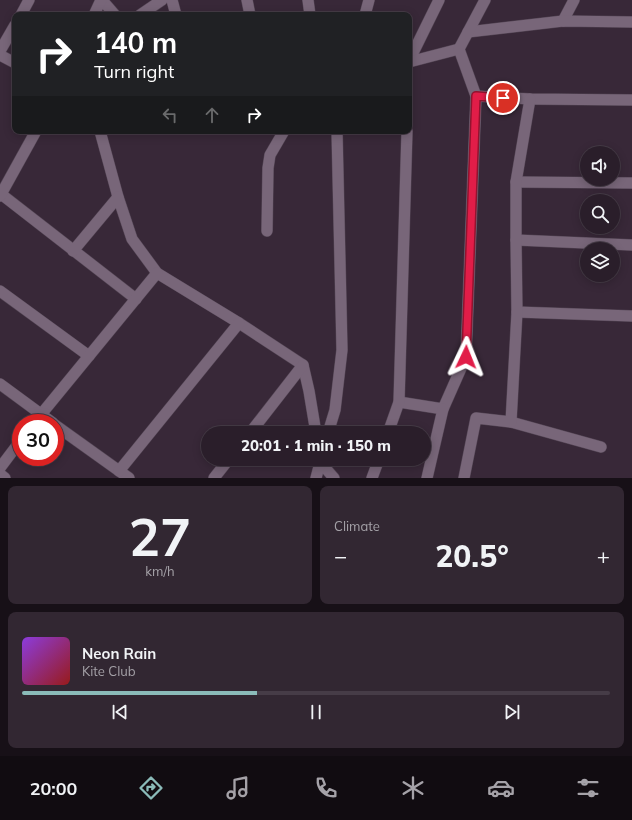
<!DOCTYPE html>
<html lang="en">
<head>
<meta charset="utf-8">
<style>
  :root { --surface:#2a1e2a; --page:#322732; --text:#f1f3f6; --muted:#a5a2a8; --line:#463c47; --accent:#8bbbb9 }
  body { margin:0; font-family:Mulish,sans-serif; background:var(--page); color:var(--text); height:100vh; display:flex; flex-direction:column; font-size:15px; white-space:nowrap }
  * { box-sizing:border-box; margin:0 }
  p { font-size:13px; color:var(--muted) }
  .icon { flex:none; width:22px; height:22px; fill:none; stroke:currentColor; stroke-width:2; stroke-linecap:round; stroke-linejoin:round }
  .map { position:relative; height:478px; overflow:hidden }
  .sheet { display:flex; flex-direction:column; gap:8px; padding:8px; background:#171017; flex:1 }
  .sheet>* { flex:none }
  .hud { position:absolute; left:12px; top:12px; width:400px; height:122px; border-radius:8px; box-shadow:0 2px 10px #0003,0 0 0 1px var(--line); background:#202124; color:#fff; overflow:hidden }
  .fabs { position:absolute; left:580px; top:146px; display:grid; gap:8px }
  .fabs a { display:grid; place-items:center; width:40px; height:40px; border-radius:50%; background:var(--surface); box-shadow:0 2px 10px #0003,0 0 0 1px var(--line); font-size:20px }
  .speed { position:absolute; left:12px; top:414px; display:flex; gap:8px; font-size:20px; font-weight:700; text-align:center }
  .speed>* { display:grid; place-content:center; width:52px; height:52px; border-radius:50%; background:var(--surface); box-shadow:0 2px 10px #0003,0 0 0 1px var(--line); line-height:1 }
  .speed .limit { border:6px solid #d22; background:#fff; color:#111 }
  .pin { position:absolute; display:grid; place-items:center; width:34px; height:34px; color:#fff; margin:-17px; border:2px solid #fff; border-radius:50%; box-shadow:0 1px 4px #0007 }
  .me { position:absolute; width:44px; margin:-22px; rotate:2deg; stroke-linejoin:round; filter:drop-shadow(0 0 3px #0008) }
  .turn { display:flex; align-items:center; gap:14px; height:84px; padding:0 16px; font-size:18px }
  .turn .icon { width:52px; height:52px; stroke-width:2.5 }
  .turn b { display:block; font-size:28px; line-height:34px }
  .lanes { display:flex; align-items:center; height:38px; padding:0 16px; background:#0003; justify-content:center; gap:20px; direction:ltr }
  .lanes .off { opacity:.35 }
  .big { font-size:30px; font-weight:800; line-height:1.1 }
  .sheet .widget { flex:1; display:flex; flex-direction:column; justify-content:center; gap:6px; min-width:0; padding:0 14px; border-radius:8px; background:var(--page) }
  .sheet .dial { align-items:center; gap:0 }
  .dial b { font-size:52px; line-height:1 }
  .song { display:flex; align-items:center; gap:12px }
  .cover { width:48px; height:48px; border-radius:6px; background:linear-gradient(135deg,hsl(270 70% 55%),hsl(0 70% 35%)) }
  .played { height:4px; border-radius:2px; background:linear-gradient(90deg,var(--accent) 40%,var(--line) 40%) }
  .keys { display:flex; justify-content:space-around; direction:ltr }
  .heat { display:flex; justify-content:space-between; align-items:center; font-size:22px; direction:ltr }
  .sheet .tiles { flex:1; display:grid; gap:8px; grid-template-columns:1fr 1fr }
  .widget:last-child { grid-column:span 2 }
  .trip { position:absolute; left:201px; top:426px; width:230px; height:40px; border-radius:20px; background:var(--surface); box-shadow:0 2px 10px #0003,0 0 0 1px var(--line); font-weight:800; line-height:40px; text-align:center }
  .tab-bar { display:flex; height:64px; justify-content:space-around; align-items:center; background:#110c11; color:var(--muted) }
  .tab-bar .icon { width:28px; height:28px }
  .tab-bar .selected { color:var(--accent) }
  .tab-bar b { font-size:18px; color:var(--text) }
  .map>svg:first-child { display:block }
  .lines { fill:none; stroke-linecap:round; stroke-linejoin:round }
  .street-casing { stroke:#534554; stroke-width:12 }
  .street { stroke:#786679; stroke-width:11 }
  .route-casing { stroke:#92132f; stroke-width:10 }
  .route { stroke:#e11d48; stroke-width:7 }
</style>
</head>
<body>
<div class="map">
<svg width="632" height="478" viewBox="0 0 632 478">
  <rect width="100%" height="100%" fill="#382838"/>
  <g class="lines">
    <defs>
      <g id="street">
        <path d="M102 0 115 15"/>
        <path d="M172 0 176 15"/>
        <path d="M247 0 250 15"/>
        <path d="M308 0 310 15"/>
        <path d="M21 15 29 0"/>
        <path d="M94 15 101 0"/>
        <path d="M140 15 162 0"/>
        <path d="M365 15 369 0"/>
        <path d="M563 21 574 0"/>
        <path d="M468 32 563 21 632 22"/>
        <path d="M0 51 15 25"/>
        <path d="M0 55 15 63"/>
        <path d="M409 61 439 0"/>
        <path d="M409 62 459 49"/>
        <path d="M476 96 530 99 632 100"/>
        <path d="M100 131 118 197 132 239 157 273 239 323 303 365 309 391 316 433"/>
        <path d="M516 182 632 183"/>
        <path d="M1 194 136 299"/>
        <path d="M0 196 36 131"/>
        <path d="M267 231 268 168 270 155 284 131"/>
        <path d="M516 240 632 245"/>
        <path d="M73 251 118 197"/>
        <path d="M0 291 89 356"/>
        <path d="M517 312 632 316"/>
        <path d="M0 384 53 423"/>
        <path d="M399 402 443 409 466 357 476 96 459 49 485 0"/>
        <path d="M511 422 601 447"/>
        <path d="M34 423 157 273"/>
        <path d="M55 425 129 478"/>
        <path d="M250 433 303 365"/>
        <path d="M328 433 335 410 342 350 337 131"/>
        <path d="M388 433 399 402 407 131"/>
        <path d="M320 459V462L334 478"/>
        <path d="M0 468 21 440"/>
        <path d="M119 471 239 323"/>
        <path d="M0 474 5 478"/>
        <path d="M214 478 229 459"/>
        <path d="M316 478 321 459"/>
        <path d="M372 478 379 459"/>
        <path d="M427 478 443 409"/>
        <path d="M464 478 476 418 511 422 517 312 516 240V182L530 99"/>
      </g>
    </defs>
    <use href="#street" class="street-casing"/>
    <use href="#street" class="street"/>
  </g>
  <g class="lines">
    <defs>
      <path id="route" d="M466 357 476 96 503 98"/>
    </defs>
    <use href="#route" class="route-casing"/>
    <use href="#route" class="route"/>
  </g>
</svg>
<div class="fabs">
<a><svg class="icon" aria-label="sound" viewBox="0 0 24 24"><path d="M4 9h4l5-4v14l-5-4H4zM17 9q2 3 0 6"/></svg></a>
<a><svg class="icon" aria-label="search" viewBox="0 0 24 24"><circle cx="10" cy="10" r="6"/><path d="M15 15l6 6"/></svg></a>
<a><svg class="icon" aria-label="layers" viewBox="0 0 24 24"><path d="M12 4l9 5-9 5-9-5zM3 14l9 5 9-5"/></svg></a>
</div>
<div class="speed"><div class="limit">30</div></div>
<div class="pin" style="left:503px;top:98px;background:#d93025"><svg class="icon" aria-label="arrive" viewBox="0 0 24 24"><path d="M6 21V4h12l-3 4 3 4H6"/></svg></div>
<svg class="me" style="left:466px;top:357px" viewBox="-20 -20 40 40"><path d="M0-17L14 15 0 8-14 15z" fill="#e11d48" stroke="#fff" stroke-width="4"/></svg>
<div class="trip">20:01 · 1 min · 150 m</div>
<div class="hud">
<div class="turn"><svg class="icon" aria-label="right" viewBox="0 0 24 24"><path d="M7 20v-9h11M14 6l5 5-5 5"/></svg><div><b>140 m</b>Turn right</div></div>
<div class="lanes"><svg class="icon off" aria-label="left" viewBox="0 0 24 24"><path d="M17 20v-9H6M10 6l-5 5 5 5"/></svg><svg class="icon off" aria-label="ahead" viewBox="0 0 24 24"><path d="M12 20V5M6 11l6-6 6 6"/></svg><svg class="icon" aria-label="right" viewBox="0 0 24 24"><path d="M7 20v-9h11M14 6l5 5-5 5"/></svg></div>
</div>
</div>
<section class="sheet">
<div class="tiles">
<div class="widget dial"><b>27</b><p>km/h</p></div>
<div class="widget"><p>Climate</p>
<div class="heat"><a>−</a><b class="big">20.5°</b><a>+</a></div>
</div>
<div class="widget">
<div class="song"><i class="cover"></i><div><b>Neon Rain</b><p>Kite Club</p></div></div>
<div class="played"></div>
<div class="keys"><svg class="icon" aria-label="previous" viewBox="0 0 24 24"><path d="M18 5L8 12l10 7zM5 5v14"/></svg><svg class="icon" aria-label="pause" viewBox="0 0 24 24"><path d="M8 5v14M16 5v14"/></svg><svg class="icon" aria-label="next" viewBox="0 0 24 24"><path d="M6 5l10 7-10 7zM19 5v14"/></svg></div>
</div>
</div>
</section>
<nav class="tab-bar">
<b>20:00</b>
<svg class="icon selected" aria-label="directions" viewBox="0 0 24 24"><path d="M12 3l9 9-9 9-9-9zM9 14v-3h6M13 9l2 2-2 2"/></svg>
<svg class="icon" aria-label="music" viewBox="0 0 24 24"><path d="M9 18V5l10-2v13"/><circle cx="6" cy="18" r="3"/><circle cx="16" cy="16" r="3"/></svg>
<svg class="icon" aria-label="phone" viewBox="0 0 24 24"><path d="M5 4h4l2 5-3 2q2 4 5 5l2-3 5 2v4C11 20 4 13 5 4z"/></svg>
<svg class="icon" aria-label="climate" viewBox="0 0 24 24"><path d="M12 3v18M4 7l16 10M4 17L20 7"/></svg>
<svg class="icon" aria-label="car" viewBox="0 0 24 24"><path d="M5 17H2v-5l4-1 3-4h7l3 4 3 1v5h-3M9 17h6M6 11h13"/><circle cx="7" cy="17" r="2"/><circle cx="17" cy="17" r="2"/></svg>
<svg class="icon" aria-label="filters" viewBox="0 0 24 24"><path d="M4 7h16M4 17h16"/><circle cx="9" cy="7" r="2"/><circle cx="15" cy="17" r="2"/></svg>
</nav>
</body>
</html>
